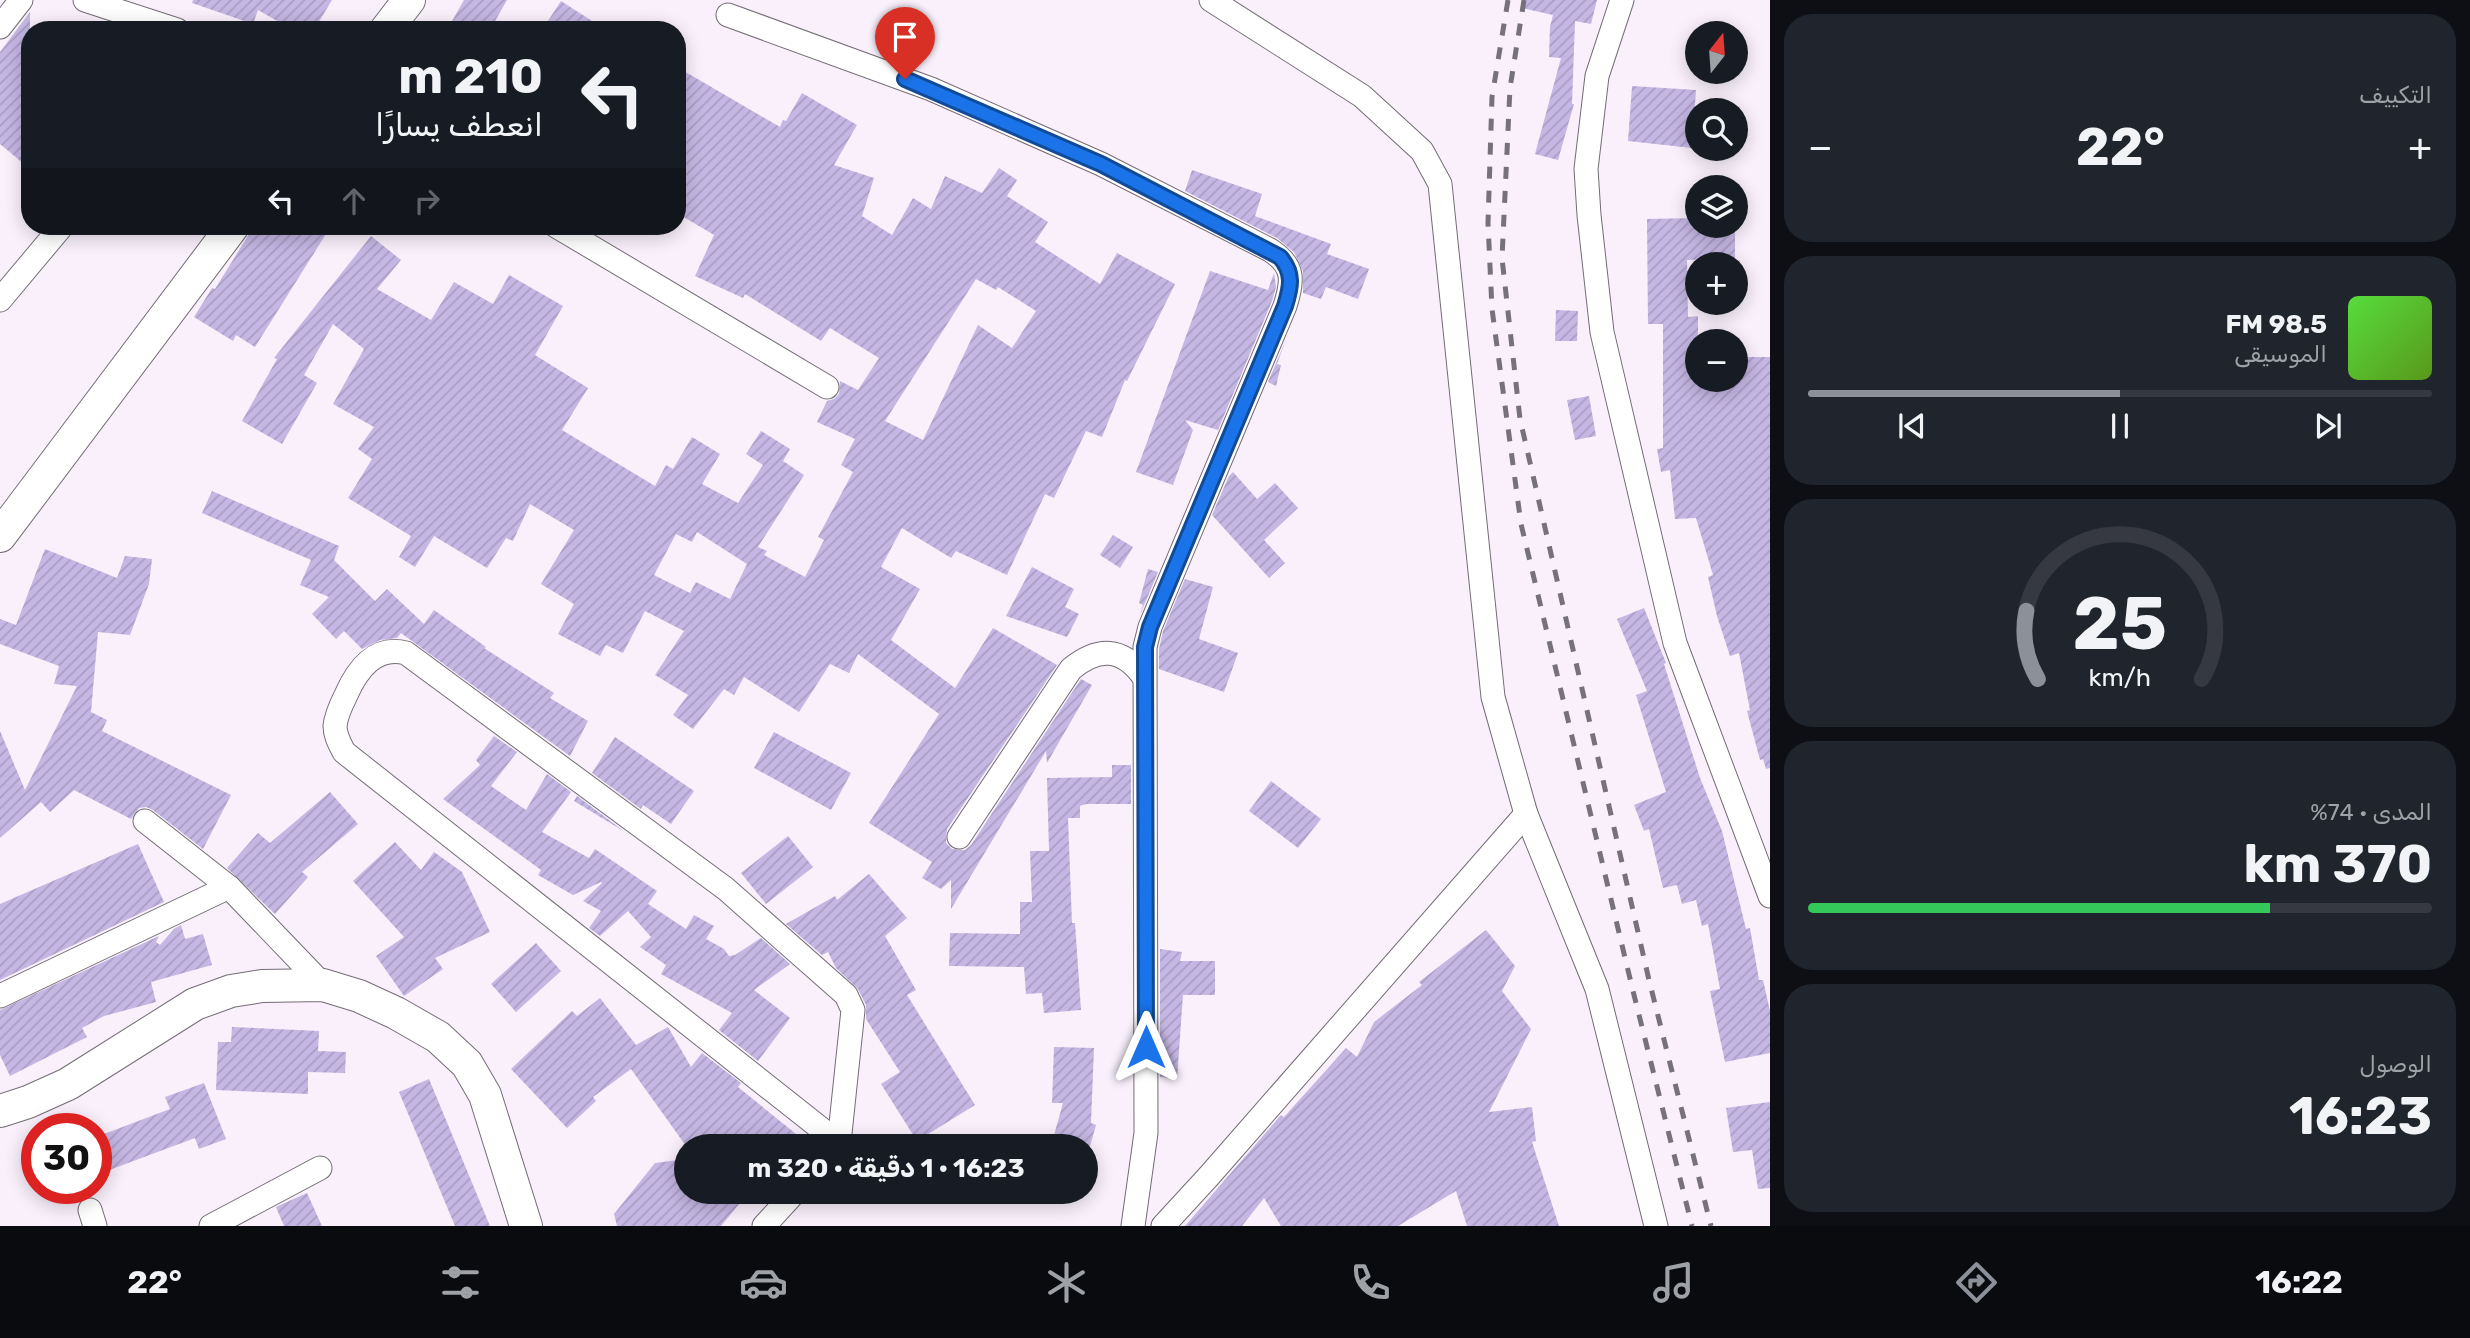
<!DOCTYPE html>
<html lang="ar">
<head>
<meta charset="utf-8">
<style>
  :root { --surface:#171b24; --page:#20242c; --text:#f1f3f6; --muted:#9ea1a6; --line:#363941; --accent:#8c9099 }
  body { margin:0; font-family:Rubik,"Noto Naskh Arabic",sans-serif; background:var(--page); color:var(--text); direction:rtl; height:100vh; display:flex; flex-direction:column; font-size:26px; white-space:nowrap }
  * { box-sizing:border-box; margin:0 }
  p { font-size:23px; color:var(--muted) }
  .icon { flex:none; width:38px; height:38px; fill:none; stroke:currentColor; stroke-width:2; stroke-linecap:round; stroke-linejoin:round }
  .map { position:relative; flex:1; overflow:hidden; direction:ltr }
  .panel { display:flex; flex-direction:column; gap:14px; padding:14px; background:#0d0f14; width:700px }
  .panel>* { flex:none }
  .guide { position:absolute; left:21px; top:21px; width:665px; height:214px; border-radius:28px; box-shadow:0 4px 18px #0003; direction:rtl; background:#171b24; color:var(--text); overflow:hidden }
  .needle { width:46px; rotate:17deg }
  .buttons { position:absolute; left:1685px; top:21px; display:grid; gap:14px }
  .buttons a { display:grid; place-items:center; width:63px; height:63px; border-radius:50%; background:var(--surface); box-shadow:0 4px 18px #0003; font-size:35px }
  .speed { position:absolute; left:21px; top:1113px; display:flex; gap:14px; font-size:35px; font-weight:700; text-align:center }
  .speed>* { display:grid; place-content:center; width:91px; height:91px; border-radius:50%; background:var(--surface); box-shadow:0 4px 18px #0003; line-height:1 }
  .speed .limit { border:10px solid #d22; background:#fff; color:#111 }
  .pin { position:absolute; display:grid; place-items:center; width:60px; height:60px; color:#fff; margin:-72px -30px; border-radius:50% 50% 50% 0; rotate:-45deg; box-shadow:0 0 7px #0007 }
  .pin .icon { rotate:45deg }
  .me { position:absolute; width:77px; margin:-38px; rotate:0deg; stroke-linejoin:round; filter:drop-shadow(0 0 5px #0008) }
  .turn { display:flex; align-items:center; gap:24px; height:147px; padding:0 28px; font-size:32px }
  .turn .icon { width:91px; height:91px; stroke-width:2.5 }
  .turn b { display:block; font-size:49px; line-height:60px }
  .lanes { display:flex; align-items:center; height:66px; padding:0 28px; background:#0003; justify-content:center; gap:35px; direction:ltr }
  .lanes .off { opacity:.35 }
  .big { font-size:52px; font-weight:700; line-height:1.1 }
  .panel .card { flex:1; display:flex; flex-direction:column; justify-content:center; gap:10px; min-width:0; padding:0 24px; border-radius:28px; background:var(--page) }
  .panel .dial { align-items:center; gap:0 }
  .dial svg { height:182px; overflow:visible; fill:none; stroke:var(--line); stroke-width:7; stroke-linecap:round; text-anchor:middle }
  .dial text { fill:var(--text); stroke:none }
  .song { display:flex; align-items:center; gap:21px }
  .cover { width:84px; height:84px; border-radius:10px; background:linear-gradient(135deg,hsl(110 70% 55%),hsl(90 70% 35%)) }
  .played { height:7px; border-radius:4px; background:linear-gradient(90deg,var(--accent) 50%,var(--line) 50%) }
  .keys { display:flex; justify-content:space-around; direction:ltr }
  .heat { display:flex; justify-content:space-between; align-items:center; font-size:38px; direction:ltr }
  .charge { height:10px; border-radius:5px; background:linear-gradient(90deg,#34c759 74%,var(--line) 0) }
  .trip { position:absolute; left:674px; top:1134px; width:424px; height:70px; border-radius:35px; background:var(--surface); box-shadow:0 4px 18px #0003; font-weight:700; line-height:70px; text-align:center; direction:rtl }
  .dock { display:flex; height:112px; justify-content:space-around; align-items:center; background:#090b0e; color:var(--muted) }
  .dock .icon { width:49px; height:49px }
  .dock .on { color:var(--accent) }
  .dock b { font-size:32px; color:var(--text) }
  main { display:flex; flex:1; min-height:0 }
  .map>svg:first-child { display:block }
  .building { fill:url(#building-hatch); fill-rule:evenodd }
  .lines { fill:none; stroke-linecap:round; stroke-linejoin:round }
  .street-casing { stroke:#736c75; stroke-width:25 }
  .secondary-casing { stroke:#736c75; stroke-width:34 }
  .street { stroke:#fff; stroke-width:23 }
  .secondary { stroke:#fff; stroke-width:32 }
  .rail { stroke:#777179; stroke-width:5; stroke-dasharray:12 12; stroke-linecap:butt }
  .route-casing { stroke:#114b97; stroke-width:18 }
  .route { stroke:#1a73e8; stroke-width:12 }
</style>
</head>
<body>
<main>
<section class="panel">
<div class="card"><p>التكييف</p>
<div class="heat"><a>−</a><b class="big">22°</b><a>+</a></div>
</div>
<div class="card">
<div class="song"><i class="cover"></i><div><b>98.5 FM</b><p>الموسيقى</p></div></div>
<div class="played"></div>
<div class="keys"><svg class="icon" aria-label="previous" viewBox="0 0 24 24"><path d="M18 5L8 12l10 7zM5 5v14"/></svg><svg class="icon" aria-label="pause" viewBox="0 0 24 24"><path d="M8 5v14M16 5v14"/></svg><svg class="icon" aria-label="next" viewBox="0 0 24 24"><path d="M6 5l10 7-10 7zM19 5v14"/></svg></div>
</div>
<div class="card dial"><svg viewBox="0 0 100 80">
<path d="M14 69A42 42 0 1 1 86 69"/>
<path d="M14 69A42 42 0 0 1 9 39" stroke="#8c9099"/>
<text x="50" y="56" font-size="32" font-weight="700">25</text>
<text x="50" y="72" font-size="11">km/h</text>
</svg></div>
<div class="card"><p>المدى · 74%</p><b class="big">370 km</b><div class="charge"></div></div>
<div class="card"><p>الوصول</p><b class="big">16:23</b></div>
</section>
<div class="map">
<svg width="1770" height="1226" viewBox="0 0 1770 1226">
  <defs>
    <pattern id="building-hatch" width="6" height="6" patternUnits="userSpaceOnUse" patternTransform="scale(1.75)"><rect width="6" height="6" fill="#c5b7e4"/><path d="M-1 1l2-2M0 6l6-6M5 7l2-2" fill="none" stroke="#a99dc3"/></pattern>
  </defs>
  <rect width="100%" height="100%" fill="#f9f0fc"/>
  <g class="building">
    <path d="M193 0H332L314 30H293L258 10 253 24 192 3Z"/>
    <path d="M464 0H507L490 30H447Z"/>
    <path d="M1523 0H1597L1591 24 1575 21 1572 104H1574L1558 160 1535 154 1561 58 1549 57 1550 27 1553 15 1522 8Z"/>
    <path d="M561 1 606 30H542Z"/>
    <path d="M30 12V169L0 144V52Z"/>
    <path d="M677 67 780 127 783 120 786 121 802 93 857 125 834 165 874 178 862 216 892 235 913 198 931 209 945 176 982 193 999 168 1017 180 1007 196 1048 222 1035 242 1100 284 1117 253 1175 284 1127 381 1125 380 1102 437 1086 431 1054 498 1045 494 1007 575 956 551 951 558 902 528 881 567 920 589 891 640 955 688 993 628 1057 665 947 829 946 843 952 849 965 850 971 845 1081 679 1092 685 1047 763 1046 751 951 909V880L941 889 922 878 932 862 869 823 939 714 858 654 849 673 830 664 799 712 744 677 734 695 724 689 693 729 673 715 688 695 655 675 684 631 645 611 623 653 606 645 600 656 558 634 574 604 541 584 574 530 530 504 513 541 506 538 487 568 434 536 415 567 399 557 411 536 348 498 372 459 358 449 374 427 333 404 364 349 333 324 304 375 317 383 282 444 242 421 277 359 274 358 371 236 401 260 377 289 431 320 454 282 493 304 509 275 563 306 535 355 588 388 562 430 655 486 666 465 673 469 692 437 720 454 702 484 738 503 763 465 746 454 761 431 790 449 783 461 804 475 758 547 767 551 764 555 805 577 824 540 818 537 853 472 841 465 855 439 817 422 827 401 834 399 839 394 840 381 858 390 879 358 830 328 821 341 745 294 743 298 695 276 714 235 677 213ZM976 279 996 290 998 287 1036 311 1012 348 978 325 923 440 885 421ZM697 532 747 564 730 599 696 582 690 593 654 575 676 534 692 542Z"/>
    <path d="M1632 86 1696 90 1692 148 1628 141Z"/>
    <path d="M1192 170 1262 194 1255 216 1331 244 1327 254 1369 269 1358 299 1326 287 1321 299 1303 293V271L1294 252 1277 238 1185 191Z"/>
    <path d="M1696 218V226H1735V259L1687 260 1688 317 1698 316V380H1736V357H1770V768L1766 769 1763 759 1760 760 1747 711 1750 710 1739 653 1730 656 1717 616 1708 577 1713 575 1696 518 1675 519 1670 470 1661 472 1657 449 1663 448V324H1648L1647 219Z"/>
    <path d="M254 226H331L255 347 236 335 233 341 194 317 212 288 215 289Z"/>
    <path d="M1210 271 1268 290 1274 273 1276 287 1272 301 1218 430 1185 420 1193 430 1173 485 1136 472Z"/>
    <path d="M1556 310 1578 311 1577 341H1555Z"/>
    <path d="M1286 340 1277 364 1281 365 1276 386 1268 382Z"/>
    <path d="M1589 396 1596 436 1575 440 1567 400Z"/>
    <path d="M1233 472 1257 499 1275 483 1298 508 1264 540 1285 563 1269 578 1212 515 1229 476Z"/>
    <path d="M212 491 339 546 334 560 375 601 387 589 424 624 434 610 486 647 484 648 554 693 550 698 588 721 570 756 401 633 397 638 380 640 362 649 344 631 336 639 312 614 329 597 300 585 311 560 202 513Z"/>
    <path d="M1113 535 1133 547 1120 568 1100 555Z"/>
    <path d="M45 549 117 578 125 556 152 559 149 584 130 635 98 632 91 712 107 720 102 731 231 795 203 849 153 810 146 807 139 808 131 819 74 790 50 812 41 802 0 838V731L25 790 77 686 54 684 59 666 0 644V619L16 625Z"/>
    <path d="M1032 567 1074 589 1065 607 1079 614 1067 637 1006 616Z"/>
    <path d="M1148 569 1158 572 1140 615 1143 605 1139 603Z"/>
    <path d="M1185 579 1213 587 1199 639 1238 653 1224 692 1159 669V649L1163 631Z"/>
    <path d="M1644 608 1666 663 1664 664 1700 778 1722 831 1746 929 1750 928 1759 980H1763L1770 1011V1053L1725 1062 1710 991 1720 989 1708 924 1702 926 1696 900 1682 904 1677 885 1663 888 1649 829 1644 831 1634 805 1666 792 1636 695 1647 691 1617 619Z"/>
    <path d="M774 732 851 773 831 810 754 768Z"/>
    <path d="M494 736 517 752 491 786 526 810 547 774 571 792 542 832 589 858 595 849 657 891 648 904 686 929 694 915 714 926 706 939 724 949 729 956 735 955 761 938 790 964 754 990 790 1018 758 1061 719 1030 732 1013 661 974 666 965 640 947 651 937 628 911 600 936 589 928 601 911 583 901 602 883 601 882 573 895 538 875 541 870 443 799 480 765 476 760Z"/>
    <path d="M615 737 694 791 671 824 643 805 641 809 592 773Z"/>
    <path d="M1112 765H1131V804H1086L1080 806V818H1068L1072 923H1075L1081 1010 1044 1013 1042 993 1026 994 1024 967 949 966 950 933 1020 934V902H1032L1030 851H1049L1047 778 1112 777Z"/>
    <path d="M1271 781 1321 819 1298 848 1249 811Z"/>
    <path d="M330 792 358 824 302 872 308 877 275 914 227 868 258 833 270 843Z"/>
    <path d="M577 796 625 832 574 801Z"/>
    <path d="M788 836 813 867 766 904 741 873Z"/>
    <path d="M395 842 421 870 434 852 462 872 490 932 435 958 443 969 404 996 376 956 404 937 353 881Z"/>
    <path d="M138 844 164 902 0 980V904Z"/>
    <path d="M869 874 907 918 885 936 916 990 907 995 975 1105 917 1141 881 1084 900 1072 866 1019V1005L858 989 836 968 828 952 822 955 786 924 835 896 837 900Z"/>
    <path d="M181 925 185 939 203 934 212 965 151 982 156 1002 104 1016 82 1028 87 1037 10 1076 0 1055V1010L159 936 156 942 160 945 174 929Z"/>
    <path d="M1486 930 1515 966 1502 991 1531 1029 1489 1112 1532 1107 1536 1141 1532 1142 1559 1226H1467L1456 1191 1398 1226H1281L1264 1198 1242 1226H1185L1281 1115 1284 1117 1346 1048 1357 1057 1374 1022 1422 985 1419 982Z"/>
    <path d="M536 943 561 971 516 1012 491 984Z"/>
    <path d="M1160 949 1182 952 1180 961H1215V995H1183L1177 1079 1160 1077Z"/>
    <path d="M600 998 636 1045 668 1027 691 1067 702 1053 741 1083 738 1087 796 1134 787 1146H686L631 1069 593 1097 596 1101 567 1128 511 1069 572 1011 577 1016Z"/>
    <path d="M232 1027 319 1031 318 1051 346 1052 345 1073 308 1072V1094L216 1090 218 1042H231Z"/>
    <path d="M1054 1047 1094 1048 1091 1123 1096 1125 1090 1146H1051L1063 1103H1052Z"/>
    <path d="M429 1079 490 1226H455L399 1092Z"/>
    <path d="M204 1083 226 1139 199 1149 195 1138 96 1175V1137L170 1109 165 1097Z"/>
    <path d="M1770 1102V1188L1758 1189 1752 1150 1733 1152 1726 1108Z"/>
    <path d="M686 1159V1192H749L721 1226H617L614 1214 655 1163Z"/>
    <path d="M307 1193 322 1226H284L276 1207Z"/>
  </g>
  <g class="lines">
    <defs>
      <g id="street">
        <path d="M85 0 177 30"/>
        <path d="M1211 0 1362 96 1422 151 1440 184 1493 697 1526 814 1597 989 1656 1226"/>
        <path d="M1622 0 1597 76 1586 169 1589 215 1602 332 1675 643 1770 896"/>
        <path d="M728 15 931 89 1101 164 1270 250C1295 266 1293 281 1285 306L1150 627 1145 647 1146 1133 1133 1226"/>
        <path d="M0 27 21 0"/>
        <path d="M556 226 827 387"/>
        <path d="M0 300 62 226"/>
        <path d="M145 821 229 887 323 985"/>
        <path d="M959 837 1071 669C1098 647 1122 647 1143 676"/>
        <path d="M0 996 229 887"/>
        <path d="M837 1146 839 1143 853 1010 846 995 726 889 406 653C375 645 357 670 346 695 341 705 336 716 335 726 335 736 340 744 344 752L839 1143"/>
        <path d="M90 1210 95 1226"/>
        <path d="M211 1226 320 1168"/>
        <path d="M764 1226 795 1192"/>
        <path d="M1163 1226 1209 1176 1526 814"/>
      </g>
      <g id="secondary">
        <path d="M386 30 409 0"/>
        <path d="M0 536 233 226"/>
        <path d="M0 1111 28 1102 68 1084 195 1004 231 991 262 986 323 985 359 996 396 1013 438 1037 467 1064 485 1095 526 1226"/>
      </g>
    </defs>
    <use href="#street" class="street-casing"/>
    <use href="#secondary" class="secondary-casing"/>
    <use href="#street" class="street"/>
    <use href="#secondary" class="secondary"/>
    <g class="rail">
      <path d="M1508 0 1492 97 1488 223 1492 309 1521 524 1633 991 1692 1226"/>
      <path d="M1524 0 1510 88 1502 258 1520 419 1649 980 1711 1226"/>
    </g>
  </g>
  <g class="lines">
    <defs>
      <path id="route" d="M905 79 1101 164 1280 257C1294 273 1291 287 1285 306L1150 627 1145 647 1146 1047"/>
    </defs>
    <use href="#route" class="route-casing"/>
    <use href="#route" class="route"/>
  </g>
</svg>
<div class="buttons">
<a><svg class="needle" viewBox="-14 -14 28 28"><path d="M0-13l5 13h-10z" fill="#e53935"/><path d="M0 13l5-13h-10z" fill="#9ea1a6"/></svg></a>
<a><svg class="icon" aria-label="search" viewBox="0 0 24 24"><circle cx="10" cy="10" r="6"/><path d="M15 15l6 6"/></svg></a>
<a><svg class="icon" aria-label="layers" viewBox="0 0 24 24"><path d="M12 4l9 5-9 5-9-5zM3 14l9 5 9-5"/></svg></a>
<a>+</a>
<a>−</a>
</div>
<div class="speed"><div class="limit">30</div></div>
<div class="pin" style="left:905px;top:79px;background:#d93025"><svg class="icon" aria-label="arrive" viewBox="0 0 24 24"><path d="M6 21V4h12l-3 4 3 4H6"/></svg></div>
<svg class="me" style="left:1146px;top:1047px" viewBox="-20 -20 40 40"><path d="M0-17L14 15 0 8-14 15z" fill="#1a73e8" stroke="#fff" stroke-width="4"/></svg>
<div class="trip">16:23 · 1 دقيقة · 320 m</div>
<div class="guide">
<div class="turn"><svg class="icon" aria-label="left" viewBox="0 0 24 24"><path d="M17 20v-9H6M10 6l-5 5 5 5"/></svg><div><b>210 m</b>انعطف يسارًا</div></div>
<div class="lanes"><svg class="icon" aria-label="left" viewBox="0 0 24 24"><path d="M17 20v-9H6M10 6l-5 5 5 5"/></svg><svg class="icon off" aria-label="ahead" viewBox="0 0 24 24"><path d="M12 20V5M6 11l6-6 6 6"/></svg><svg class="icon off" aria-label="right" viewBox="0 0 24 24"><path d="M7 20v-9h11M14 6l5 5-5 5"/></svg></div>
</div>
</div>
</main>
<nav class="dock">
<b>16:22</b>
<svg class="icon on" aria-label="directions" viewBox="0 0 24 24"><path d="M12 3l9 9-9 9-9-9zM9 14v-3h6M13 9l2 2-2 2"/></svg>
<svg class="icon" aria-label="music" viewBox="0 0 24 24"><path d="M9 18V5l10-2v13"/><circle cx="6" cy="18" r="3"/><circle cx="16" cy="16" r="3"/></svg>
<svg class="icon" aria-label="phone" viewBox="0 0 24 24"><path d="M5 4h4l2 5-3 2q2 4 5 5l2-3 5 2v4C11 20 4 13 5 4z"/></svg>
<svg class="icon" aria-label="climate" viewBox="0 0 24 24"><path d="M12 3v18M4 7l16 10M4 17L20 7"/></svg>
<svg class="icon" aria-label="car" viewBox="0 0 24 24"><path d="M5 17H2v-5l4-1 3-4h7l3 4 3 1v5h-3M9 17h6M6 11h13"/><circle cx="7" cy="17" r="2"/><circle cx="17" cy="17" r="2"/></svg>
<svg class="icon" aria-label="filters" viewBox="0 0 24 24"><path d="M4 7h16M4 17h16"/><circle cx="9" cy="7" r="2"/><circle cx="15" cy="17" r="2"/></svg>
<b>22°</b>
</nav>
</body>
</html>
